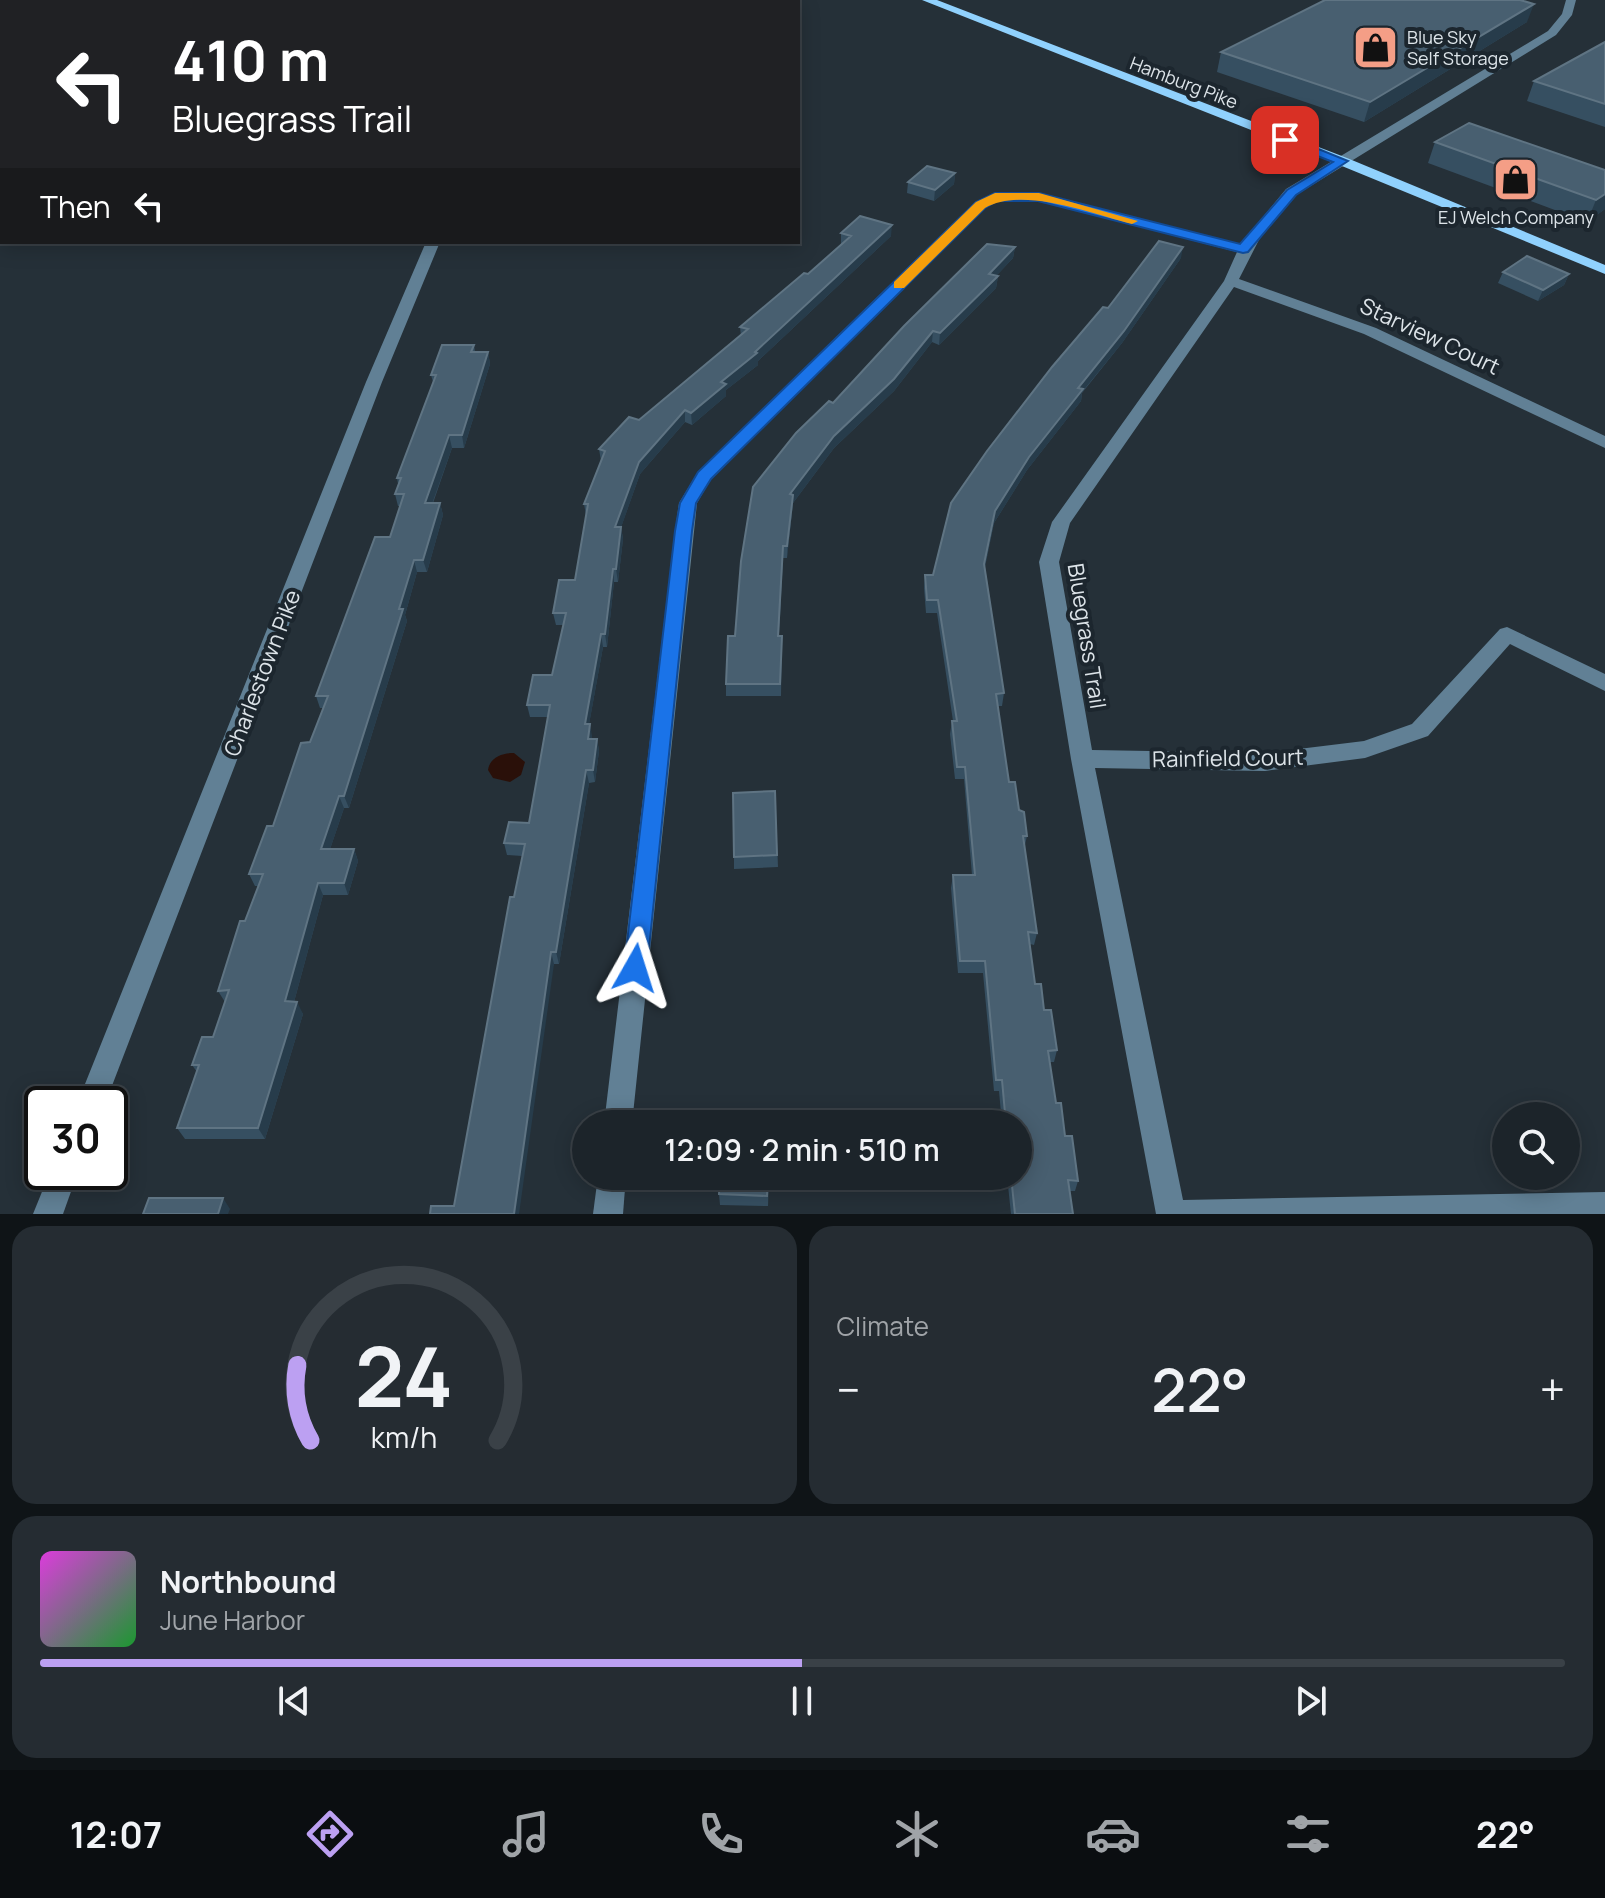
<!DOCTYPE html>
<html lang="en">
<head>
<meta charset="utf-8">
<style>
  :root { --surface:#1c242a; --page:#252c32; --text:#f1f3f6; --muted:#a0a4a8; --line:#3a4147; --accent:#bca0f2 }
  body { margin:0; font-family:Manrope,sans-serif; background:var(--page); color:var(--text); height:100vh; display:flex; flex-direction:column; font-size:30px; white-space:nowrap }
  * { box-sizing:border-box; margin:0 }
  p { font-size:26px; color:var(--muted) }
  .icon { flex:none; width:44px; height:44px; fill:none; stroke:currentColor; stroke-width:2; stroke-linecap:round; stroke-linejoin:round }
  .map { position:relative; height:1214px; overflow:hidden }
  .sheet { display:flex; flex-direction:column; gap:12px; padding:12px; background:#0f1417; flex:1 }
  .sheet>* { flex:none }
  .guide { position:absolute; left:0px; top:0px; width:800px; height:244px; box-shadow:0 4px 20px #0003,0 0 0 2px var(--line); background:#202124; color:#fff; overflow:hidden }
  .buttons { position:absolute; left:1492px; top:1102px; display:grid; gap:16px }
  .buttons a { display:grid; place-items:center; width:88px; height:88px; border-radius:50%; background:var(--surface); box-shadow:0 4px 20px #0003,0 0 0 2px var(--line); font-size:40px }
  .speed { position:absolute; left:24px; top:1086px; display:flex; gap:16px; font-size:40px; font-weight:700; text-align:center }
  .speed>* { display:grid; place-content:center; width:104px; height:104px; border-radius:50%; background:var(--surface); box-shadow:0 4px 20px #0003,0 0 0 2px var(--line); line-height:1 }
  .speed .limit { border:4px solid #111; border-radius:12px; background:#fff; color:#111 }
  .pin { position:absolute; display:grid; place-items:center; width:68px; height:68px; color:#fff; margin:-34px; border-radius:16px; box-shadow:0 4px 12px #0006 }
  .me { position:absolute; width:88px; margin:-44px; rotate:6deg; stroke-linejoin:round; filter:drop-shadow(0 0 6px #0008) }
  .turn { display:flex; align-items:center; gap:28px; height:168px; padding:0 40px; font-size:36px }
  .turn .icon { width:104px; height:104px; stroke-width:2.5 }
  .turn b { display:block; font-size:56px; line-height:68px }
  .then { display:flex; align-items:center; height:76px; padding:0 40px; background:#0003; gap:16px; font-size:30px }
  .big { font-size:60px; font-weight:600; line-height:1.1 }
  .sheet .card { flex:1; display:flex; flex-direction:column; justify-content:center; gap:12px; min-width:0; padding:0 28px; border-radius:24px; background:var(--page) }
  .sheet .dial { align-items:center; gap:0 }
  .dial svg { height:208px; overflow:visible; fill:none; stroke:var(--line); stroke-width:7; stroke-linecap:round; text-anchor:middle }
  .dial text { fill:var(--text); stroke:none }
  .song { display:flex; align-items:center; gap:24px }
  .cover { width:96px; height:96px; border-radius:12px; background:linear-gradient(135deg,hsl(300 70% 55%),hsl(130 70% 35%)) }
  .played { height:8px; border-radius:4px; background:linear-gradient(90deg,var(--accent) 50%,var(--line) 50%) }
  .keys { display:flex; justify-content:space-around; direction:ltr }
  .heat { display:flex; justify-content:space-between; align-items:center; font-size:44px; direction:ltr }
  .sheet .tiles { flex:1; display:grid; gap:12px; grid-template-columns:1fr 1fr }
  .card:last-child { grid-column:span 2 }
  .trip { position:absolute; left:572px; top:1110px; width:460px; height:80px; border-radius:40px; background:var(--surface); box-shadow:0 4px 20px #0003,0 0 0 2px var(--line); font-weight:600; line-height:80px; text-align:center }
  .dock { display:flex; height:128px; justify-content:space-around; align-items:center; background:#0b0e11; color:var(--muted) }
  .dock .icon { width:56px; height:56px }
  .dock .current { color:var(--accent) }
  .dock b { font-size:36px; color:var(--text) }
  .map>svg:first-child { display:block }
  .water { fill:#2a1009 }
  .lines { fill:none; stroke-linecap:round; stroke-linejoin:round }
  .minor { fill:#618095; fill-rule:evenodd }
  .major { fill:#90d1fd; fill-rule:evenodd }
  .wall { fill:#364f61 }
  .shaded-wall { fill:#273c4b }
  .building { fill:#485f70; stroke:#5f7483; stroke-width:2 }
  .route { fill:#1a73e8; stroke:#114b97; stroke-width:2 }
  .slow { fill:#f59e0b }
  .labels { text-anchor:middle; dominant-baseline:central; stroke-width:8; stroke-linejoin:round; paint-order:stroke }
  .far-poi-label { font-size:18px; fill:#dde4e9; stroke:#1c262e; text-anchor:start }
  .far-street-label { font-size:18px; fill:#dde4e9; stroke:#1c262e }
  .street-label { font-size:22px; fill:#dde4e9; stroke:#1c262e }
</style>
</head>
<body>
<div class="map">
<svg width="1605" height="1214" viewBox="0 0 1605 1214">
  <rect width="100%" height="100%" fill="#253038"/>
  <path class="water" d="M514 753 525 762 521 775 510 782 493 778 488 770C490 757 502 753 514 753Z"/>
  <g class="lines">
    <g class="minor">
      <path d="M1566 0H1576L1572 15 1556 35 1296 195 1262 234 1239 279 1376 328 1605 436V448L1364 334 1234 287 1070 523 1059 562 1092 750 1265 753 1364 741 1412 724 1500 629 1507 627 1605 674V691L1510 644 1428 736 1365 758 1265 771 1095 768 1183 1200 1605 1192V1214H1156L1071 759 1039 562 1052 522 1224 281 1237 252 1039 201H998L985 208 711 479 697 503 632 1124H604L675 531 679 503 698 472 975 202 995 193H1039L1241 244 1286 189 1548 31 1562 14Z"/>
      <path d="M426 242H440L382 382 105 1104H77L366 382Z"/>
      <path d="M50 1172H78L63 1214H33Z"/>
      <path d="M598 1176H626L623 1214H593Z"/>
    </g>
    <path class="major" d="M922 0H937L1347 158 1605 265V274L1337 164Z"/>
  </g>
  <g class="wall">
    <path d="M1527 22 1364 122 1217 72 1221 52Z"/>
    <path d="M1605 42V127L1527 101 1534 81Z"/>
    <path d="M1435 142 1605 170V209L1587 222 1428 163Z"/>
    <path d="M955 173 954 184 934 201 907 193 908 182Z"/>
    <path d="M841 233 891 236 758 361V365L726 390V396L692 425 685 422 640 474 621 527 623 539 618 582H614L607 647H603L589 724 592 739H597L599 751 595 782 589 783 559 964H554L454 1206 522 856 507 855 504 843 529 823 548 717H530L527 705 552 675 563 625H556L553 613 575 580 586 515 584 504 601 461 599 449 639 420 741 336 740 327 808 274 841 244Z"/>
    <path d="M1015 247 1013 258 996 276H998L996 288 939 345 932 342 894 391 834 448 793 503 787 558H783L779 636H782L781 696H726V684L735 636 833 403Z"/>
    <path d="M1181 258 1122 343 1082 393 1081 401 1027 470 994 523 985 567 1004 693 1002 706H998L1009 782 1027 836 1024 849 1037 933 1034 945 1030 944 1035 984 1057 1050 1054 1062H1050L1056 1103 1078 1181 1075 1191H1070L1073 1214H1011L1007 1176H1018V1124H1002L999 1091H994L983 973H958L951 888 953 875H972L964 779H955L950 734 952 721H953L937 613H926L924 588 925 575H933L1108 308Z"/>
    <path d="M1503 272 1569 274 1564 285 1538 301 1498 283Z"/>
    <path d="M474 345 475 352H488L490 364 464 448H452L433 503H440L443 515 427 572H417L405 615 407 621 349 808H344L330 849H354L358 861 348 895H323L294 1002 303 1014 265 1139H185L177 1128 197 1072 192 1065 213 1037 225 1002 218 991 258 886H255L249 874 273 826 310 742 324 708H320L316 696 390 537 400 506H398L395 494 398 484 397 478 433 382 431 375Z"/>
    <path d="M775 791 778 867 734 869V857Z"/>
    <path d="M720 1176H769L768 1206 720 1205 719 1194Z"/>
  </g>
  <g class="shaded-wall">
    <path d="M1534 4 1527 22 1364 122 1370 102Z"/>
    <path d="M955 173 954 184 934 201 935 190Z"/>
    <path d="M1605 194V209L1587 222 1596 200Z"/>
    <path d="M892 225 891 236 758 361V365L726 390V396L692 425 691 413 721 382Z"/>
    <path d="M1015 247 1013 258 988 285 989 274Z"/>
    <path d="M1183 247 1181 258 1122 343 1082 392 1081 401 1027 470 994 523 983 576 995 511 1029 457 1078 388Z"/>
    <path d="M1569 274 1564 285 1538 301 1543 290Z"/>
    <path d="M998 276 996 288 939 345 940 333Z"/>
    <path d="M933 331 932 342 894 391 834 448 793 503 787 558 790 494 834 436Z"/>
    <path d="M488 352 490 364 464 448 462 435Z"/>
    <path d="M685 410V422L640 474 617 539 615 527 639 462Z"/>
    <path d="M449 435 452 448 428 515 425 503Z"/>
    <path d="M440 503 443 515 427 572 423 560Z"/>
    <path d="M621 527 623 539 618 582 616 569Z"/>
    <path d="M414 560 417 572 405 615 407 621 349 808 344 796Z"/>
    <path d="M613 569 614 582 607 647 605 634Z"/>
    <path d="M601 634 603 647 587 736 585 724Z"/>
    <path d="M590 724 592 736 591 752 588 739Z"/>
    <path d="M597 739 599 751 595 782 593 770Z"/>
    <path d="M586 770 589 783 559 964 556 952Z"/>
    <path d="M339 796 344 808 326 861 321 849Z"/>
    <path d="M354 849 358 861 348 895 344 883Z"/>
    <path d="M318 883 323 895 291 1013 285 1001Z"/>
    <path d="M551 952 554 964 519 1214H514Z"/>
    <path d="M297 1002 303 1014 265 1139 258 1128Z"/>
    <path d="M223 1198 230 1209 228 1214H218Z"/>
  </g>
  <g class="building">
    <path d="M1325 0H1520L1534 4 1370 102 1221 52Z"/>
    <path d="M1605 42V104L1534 81Z"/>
    <path d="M1469 123 1605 170V194L1596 200 1435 142Z"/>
    <path d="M927 166 955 173 935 190 908 182Z"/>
    <path d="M860 216 892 225 755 352 757 353 721 382 726 384 691 413 685 410 639 462 615 527H621L616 569H613L605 634H601L585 724H590L588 739H597L593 770H586L556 952H551L514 1214H430L431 1206H454L510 897H514L525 844 504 843 509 822 529 823 550 705H527L533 675H552L566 613H553L559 580H575L588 504H584L605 451 599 449 629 417 639 420 748 329 740 327 804 273 808 274 851 236 841 233Z"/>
    <path d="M1159 241 1183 247 1124 331 1078 388 1083 389 1029 457 995 511 984 564 1004 693 996 694 1009 782H1015L1019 810 1024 812 1027 836H1023L1037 933 1028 932 1035 984H1041L1044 1010H1051L1057 1050 1048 1051 1056 1103H1061L1065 1136H1072L1078 1181 1068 1180 1073 1214H1015L1011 1176H1018V1124H1006L1002 1080H996L985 961H960L953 875H975L965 767H957L952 721H957L938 600H927L925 575H933L951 503 987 451 1052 367 1103 307 1108 308Z"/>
    <path d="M987 244 1015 247 989 274 998 276 940 333 933 331 894 379 834 436 790 494 793 495 787 546H783L778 636H782L780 684H726L728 636H735L741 561 753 487 796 433 829 401 833 403 904 326Z"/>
    <path d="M1527 256 1569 274 1543 290 1503 272Z"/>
    <path d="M442 345H474L471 352H488L462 435H449L425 503H440L423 560H414L399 609H403L344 796H339L321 849H354L344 883H318L285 1001 297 1002 258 1128H177L199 1065H192L202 1037H213L229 990 218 991 240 921H245L263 874H249L267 826H273L301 743 310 742 328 696H316L375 537H390L404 494H395L401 478H397L436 375H431Z"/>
    <path d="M775 791 777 855 734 857 733 793Z"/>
    <path d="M725 1114 771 1115V1124H724Z"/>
    <path d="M720 1176H768L767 1196 719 1194Z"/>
    <path d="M149 1198H223L218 1214H143Z"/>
  </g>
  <path class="route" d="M1281 137H1289L1348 161 1296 195 1248 252 1243 253 1038 201H997L985 208 711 479 696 503 692 531 647 968 643 975 635 978 627 975 624 968 675 531 680 503 698 472 976 202 995 193H1039L1240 244 1287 190 1333 162 1281 142Z"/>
  <path class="slow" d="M995 193H1039L1138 221 1132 224C1091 214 1023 186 985 208L904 288H894V282L976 202Z"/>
  <defs>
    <symbol id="shop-square" viewBox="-11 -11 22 22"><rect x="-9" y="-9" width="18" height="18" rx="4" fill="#f49e86" stroke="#1c262e"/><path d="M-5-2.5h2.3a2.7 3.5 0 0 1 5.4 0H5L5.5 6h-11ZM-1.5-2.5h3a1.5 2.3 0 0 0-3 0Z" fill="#111"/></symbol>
  </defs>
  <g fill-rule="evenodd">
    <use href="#shop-square" x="1350" y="22" width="51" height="51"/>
    <use href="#shop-square" x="1490" y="154" width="51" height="51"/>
  </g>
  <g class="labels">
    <g class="far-poi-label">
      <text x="1407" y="37">Blue Sky<tspan x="1407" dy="21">Self Storage</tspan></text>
      <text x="1516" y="217" text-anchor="middle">EJ Welch Company</text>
    </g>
    <g class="far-street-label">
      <text transform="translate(1184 82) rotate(21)">Hamburg Pike</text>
    </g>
    <g class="street-label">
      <text transform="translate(1430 336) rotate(25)">Starview Court</text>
      <text transform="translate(1087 636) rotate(81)">Bluegrass Trail</text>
      <text transform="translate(262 673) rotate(-69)">Charlestown Pike</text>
      <text transform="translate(1228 758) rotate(-1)">Rainfield Court</text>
    </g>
  </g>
</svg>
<div class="buttons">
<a><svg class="icon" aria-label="search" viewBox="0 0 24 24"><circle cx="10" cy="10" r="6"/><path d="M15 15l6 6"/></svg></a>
</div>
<div class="speed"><div class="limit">30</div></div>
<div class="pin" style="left:1285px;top:140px;background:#d93025"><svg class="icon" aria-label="arrive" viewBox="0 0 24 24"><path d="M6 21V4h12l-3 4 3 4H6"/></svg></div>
<svg class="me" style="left:635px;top:968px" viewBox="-20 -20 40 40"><path d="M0-17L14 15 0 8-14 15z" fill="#1a73e8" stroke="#fff" stroke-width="4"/></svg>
<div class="trip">12:09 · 2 min · 510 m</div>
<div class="guide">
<div class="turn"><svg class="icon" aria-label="left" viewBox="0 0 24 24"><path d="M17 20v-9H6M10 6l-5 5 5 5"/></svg><div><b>410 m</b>Bluegrass Trail</div></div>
<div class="then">Then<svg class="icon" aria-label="left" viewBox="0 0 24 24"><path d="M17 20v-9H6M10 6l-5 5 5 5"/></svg></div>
</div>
</div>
<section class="sheet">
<div class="tiles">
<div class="card dial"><svg viewBox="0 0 100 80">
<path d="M14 69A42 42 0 1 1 86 69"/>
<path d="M14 69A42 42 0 0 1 9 40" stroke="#bca0f2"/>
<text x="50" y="56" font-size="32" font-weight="700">24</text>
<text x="50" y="72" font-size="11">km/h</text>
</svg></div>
<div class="card"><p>Climate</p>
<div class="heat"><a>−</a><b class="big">22°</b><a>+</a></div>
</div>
<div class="card">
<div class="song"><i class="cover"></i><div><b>Northbound</b><p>June Harbor</p></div></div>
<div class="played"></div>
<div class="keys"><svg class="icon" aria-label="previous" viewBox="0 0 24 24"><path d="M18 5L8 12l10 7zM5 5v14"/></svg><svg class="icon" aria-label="pause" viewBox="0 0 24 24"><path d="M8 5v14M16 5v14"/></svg><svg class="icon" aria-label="next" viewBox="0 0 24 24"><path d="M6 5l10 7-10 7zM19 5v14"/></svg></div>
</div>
</div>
</section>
<nav class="dock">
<b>12:07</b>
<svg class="icon current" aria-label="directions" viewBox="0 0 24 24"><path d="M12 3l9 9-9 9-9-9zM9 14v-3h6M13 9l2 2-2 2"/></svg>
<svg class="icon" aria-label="music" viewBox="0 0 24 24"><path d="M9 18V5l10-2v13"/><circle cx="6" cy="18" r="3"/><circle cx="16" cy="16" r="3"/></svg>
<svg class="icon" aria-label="phone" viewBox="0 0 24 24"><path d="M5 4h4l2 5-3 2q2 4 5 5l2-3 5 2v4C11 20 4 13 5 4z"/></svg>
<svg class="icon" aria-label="climate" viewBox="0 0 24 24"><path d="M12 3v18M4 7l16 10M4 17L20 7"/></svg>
<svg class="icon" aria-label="car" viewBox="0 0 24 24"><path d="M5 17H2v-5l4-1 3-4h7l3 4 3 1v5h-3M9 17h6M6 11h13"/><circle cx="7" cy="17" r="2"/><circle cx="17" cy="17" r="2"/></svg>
<svg class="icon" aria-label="filters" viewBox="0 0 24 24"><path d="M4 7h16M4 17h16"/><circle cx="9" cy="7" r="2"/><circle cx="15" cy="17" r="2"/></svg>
<b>22°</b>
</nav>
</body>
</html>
